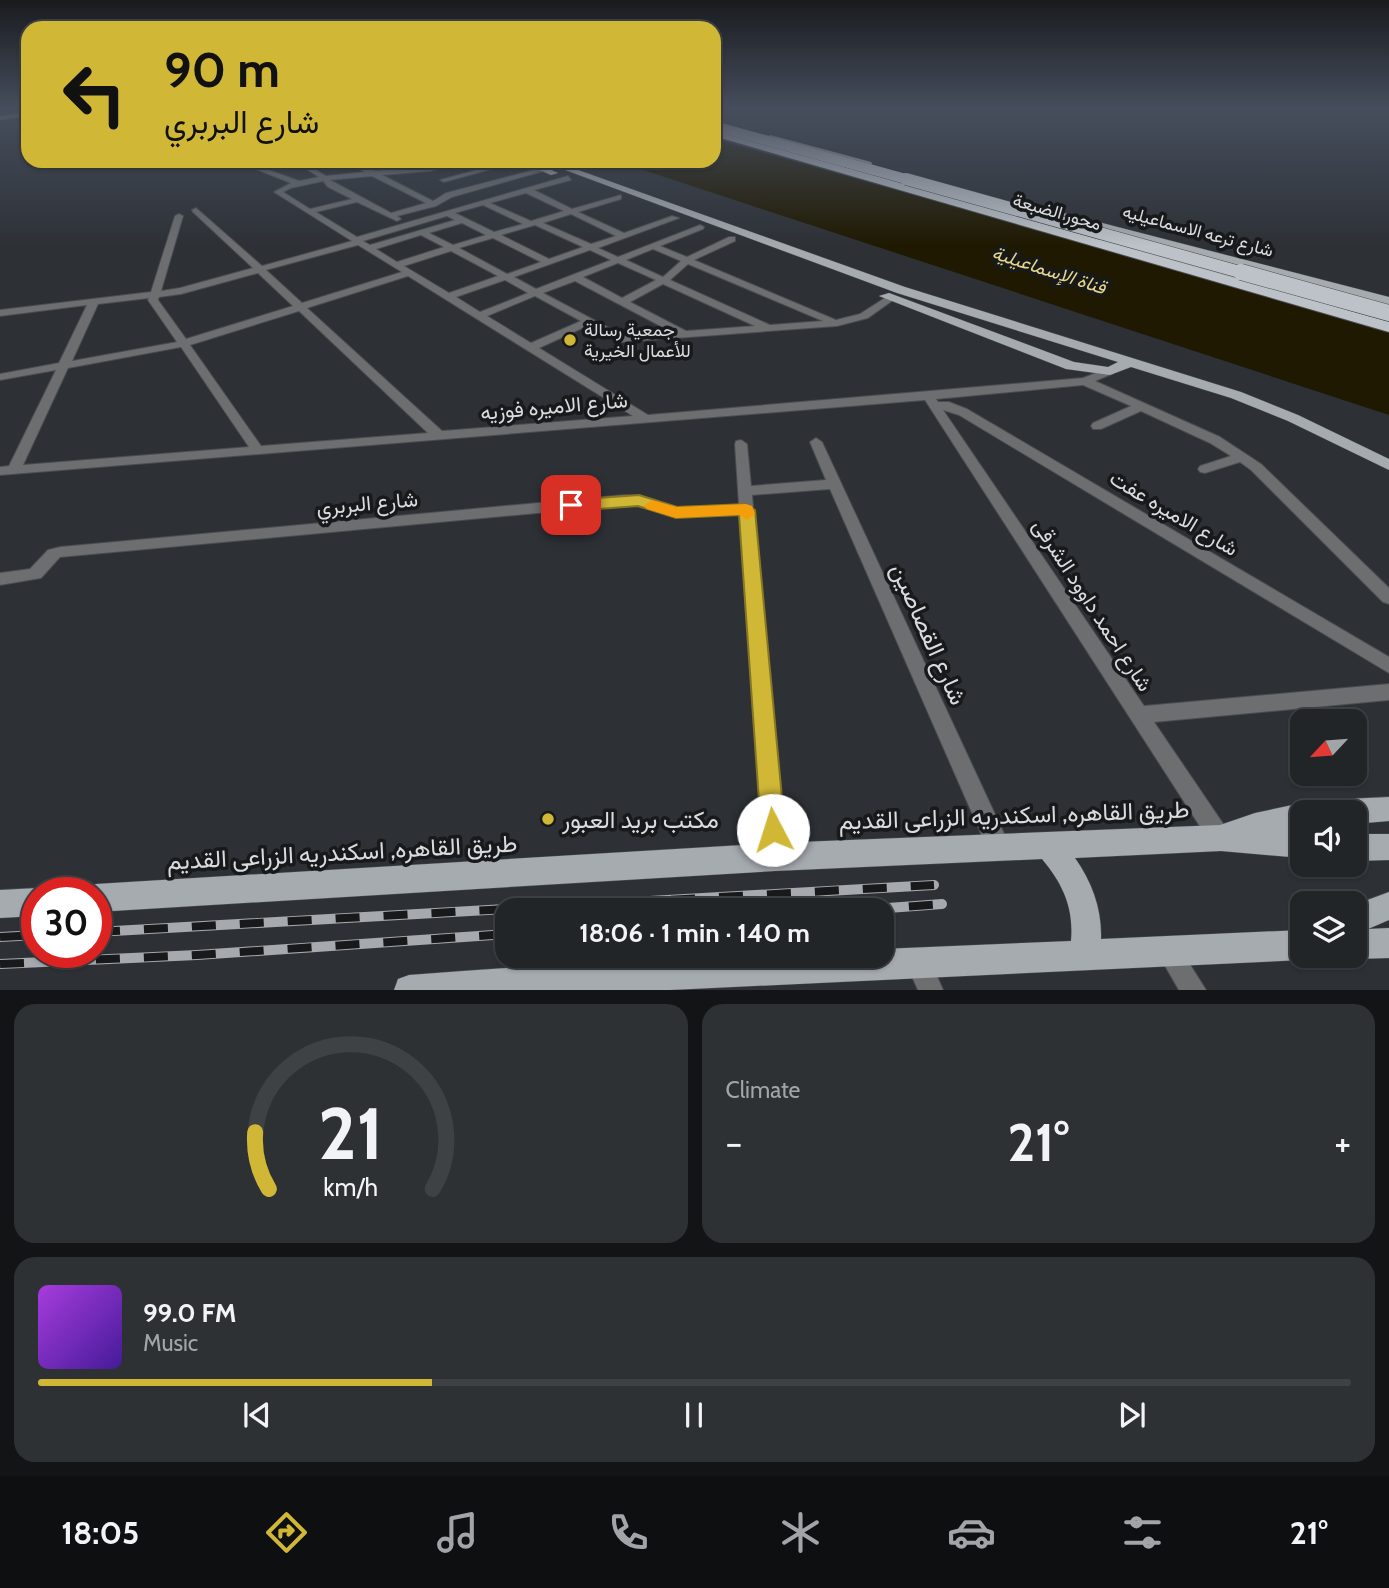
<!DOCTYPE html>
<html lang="en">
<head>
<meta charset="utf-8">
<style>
  :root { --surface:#222528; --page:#2e3134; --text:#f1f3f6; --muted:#a2a5a8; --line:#3f4245; --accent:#d0b736 }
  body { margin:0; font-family:Cabin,Vazirmatn,sans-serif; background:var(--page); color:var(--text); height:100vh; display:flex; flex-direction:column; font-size:26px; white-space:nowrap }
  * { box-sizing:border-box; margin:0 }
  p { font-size:23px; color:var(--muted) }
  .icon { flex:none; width:38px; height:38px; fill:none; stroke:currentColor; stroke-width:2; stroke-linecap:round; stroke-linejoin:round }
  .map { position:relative; height:990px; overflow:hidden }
  .panel { display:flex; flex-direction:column; gap:14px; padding:14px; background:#131416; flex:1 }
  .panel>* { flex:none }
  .top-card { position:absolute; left:21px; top:21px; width:700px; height:147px; border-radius:21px; box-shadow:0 2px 5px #0004,0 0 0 2px var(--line); background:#d0b736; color:#111; overflow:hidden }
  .needle { width:46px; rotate:244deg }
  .buttons { position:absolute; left:1290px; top:709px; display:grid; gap:14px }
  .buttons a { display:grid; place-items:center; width:77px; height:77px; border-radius:14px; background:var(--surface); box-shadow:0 2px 5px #0004,0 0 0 2px var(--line); font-size:35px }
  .speed { position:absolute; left:21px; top:877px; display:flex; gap:14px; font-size:35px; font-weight:700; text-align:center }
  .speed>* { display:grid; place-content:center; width:91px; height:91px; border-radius:50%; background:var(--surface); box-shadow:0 2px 5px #0004,0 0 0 2px var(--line); line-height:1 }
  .speed .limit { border:10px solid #d22; background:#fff; color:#111 }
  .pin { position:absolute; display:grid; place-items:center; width:60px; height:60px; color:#fff; margin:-30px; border-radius:14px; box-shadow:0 4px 10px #0006 }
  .me { position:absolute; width:77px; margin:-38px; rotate:355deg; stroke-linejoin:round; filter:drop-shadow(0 0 5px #0008) }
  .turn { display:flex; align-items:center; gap:24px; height:147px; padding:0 28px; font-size:32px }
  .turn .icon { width:91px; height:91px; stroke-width:2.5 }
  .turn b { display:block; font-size:49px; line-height:60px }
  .big { font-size:52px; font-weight:700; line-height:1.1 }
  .panel .card { flex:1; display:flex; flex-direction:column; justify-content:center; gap:10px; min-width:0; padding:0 24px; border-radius:21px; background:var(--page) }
  .panel .dial { align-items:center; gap:0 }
  .dial svg { height:182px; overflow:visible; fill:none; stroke:var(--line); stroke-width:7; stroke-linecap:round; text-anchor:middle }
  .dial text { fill:var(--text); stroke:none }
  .song { display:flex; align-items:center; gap:21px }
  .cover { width:84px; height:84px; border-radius:10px; background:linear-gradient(135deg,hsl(280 70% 55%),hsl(260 70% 35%)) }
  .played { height:7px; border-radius:4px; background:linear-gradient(90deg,var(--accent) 30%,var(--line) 30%) }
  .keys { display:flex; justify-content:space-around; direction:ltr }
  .heat { display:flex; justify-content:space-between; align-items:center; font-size:38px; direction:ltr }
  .panel .tiles { flex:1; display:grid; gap:14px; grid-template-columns:1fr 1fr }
  .card:last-child { grid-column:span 2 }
  .trip { position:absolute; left:495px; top:898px; width:399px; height:70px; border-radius:21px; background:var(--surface); box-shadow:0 2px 5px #0004,0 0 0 2px var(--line); font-weight:700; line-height:70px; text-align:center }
  .tab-bar { display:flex; height:112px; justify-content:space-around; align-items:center; background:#0e0f10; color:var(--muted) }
  .tab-bar .icon { width:49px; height:49px }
  .tab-bar .active { color:var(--accent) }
  .tab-bar b { font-size:32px; color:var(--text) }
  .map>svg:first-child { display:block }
  .water { fill:#1f1901 }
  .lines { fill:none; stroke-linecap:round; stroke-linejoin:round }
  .street-casing { stroke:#494c51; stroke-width:2 }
  .primary-casing { stroke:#494c51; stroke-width:1 }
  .highway-casing { stroke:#494c51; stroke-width:2 }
  .street { fill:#6c6e70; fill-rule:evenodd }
  .primary { fill:#a6abb0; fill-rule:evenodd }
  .highway { fill:#bdc2c8; fill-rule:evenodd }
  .rail-casing { stroke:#a6a9ad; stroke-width:10 }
  .rail { stroke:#17191b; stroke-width:8; stroke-dasharray:24; stroke-linecap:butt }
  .highway-bridge-far2-casing { stroke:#494c51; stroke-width:10; stroke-linecap:butt }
  .highway-bridge-far1-casing { stroke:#494c51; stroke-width:13; stroke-linecap:butt }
  .highway-bridge-casing { stroke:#494c51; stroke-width:17; stroke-linecap:butt }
  .highway-bridge-far2 { stroke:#bdc2c8; stroke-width:10 }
  .highway-bridge-far1 { stroke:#bdc2c8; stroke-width:12 }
  .highway-bridge { stroke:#bdc2c8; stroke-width:16 }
  .route { fill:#d0b736; stroke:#877723; stroke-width:2 }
  .slow { fill:#f59e0b }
  .poi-dot { fill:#d0b736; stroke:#17191b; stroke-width:2.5 }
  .labels { text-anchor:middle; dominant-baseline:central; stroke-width:7; stroke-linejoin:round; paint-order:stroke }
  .far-street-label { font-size:18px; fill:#d9dcdf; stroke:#17191b }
  .far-poi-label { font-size:18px; fill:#d9dcdf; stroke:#17191b; text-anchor:start }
  .far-water-label { font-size:19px; font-style:italic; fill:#e7d688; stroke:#17191b }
  .street-label { font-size:21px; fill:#d9dcdf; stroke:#17191b }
  .near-street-label { font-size:24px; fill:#d9dcdf; stroke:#17191b }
  .near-poi-label { font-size:24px; fill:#d9dcdf; stroke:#17191b; text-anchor:start }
</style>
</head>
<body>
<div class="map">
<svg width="1389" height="990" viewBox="0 0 1389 990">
  <rect width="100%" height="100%" fill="#2d3136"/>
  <path class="water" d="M714 139 1389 328V415L616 161H714Z"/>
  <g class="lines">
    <defs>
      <g id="street">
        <path d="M235 161H244L299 181 319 177 293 161H301L326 176 365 172 346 161H354L375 171 471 161 430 171 382 175 433 201 446 193 545 167 547 170 452 197 436 206 397 216 401 219 397 221 357 202 316 212 357 237 568 176 571 180 534 190 572 209 621 195V199L578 212 624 233 672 216 679 218 598 248 618 257 700 225 704 227 703 229 660 246 687 257 729 237H735V241L694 260 836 320 860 314 888 296 896 298 868 318 837 326 622 342 589 325 539 348 648 415 1083 378 1106 369H1114V373L1095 381 1220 437 1261 464 1389 588V604L1383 602 1251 470 1240 462 1205 473 1200 472 1198 469 1200 466 1231 456 1210 443 1141 411 1101 429H1093L1091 426 1093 423 1131 406 1083 385 936 399 938 402H949L967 409 1389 657V673L959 415 943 410 1144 706 1389 684V700L1154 722 1228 831 1231 838 1228 845 1220 849 1212 845 925 400 0 475V467L9 466 56 370 0 380V374L59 363 87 305 0 316V310L151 292 175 216 179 214 183 216 161 291 180 288 253 268 193 212 192 210 196 208 262 266 352 241 274 192 291 183ZM372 176 426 203 391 213 330 180ZM323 181 328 187 352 199 310 209 283 192 291 188ZM526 193 564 211 531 221 490 203ZM483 205 523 224 494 232 455 213ZM571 214 616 236 591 244 543 223ZM447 216 455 220 370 245 363 241ZM462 223 486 235 453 245 429 233ZM535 225 583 247 549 259 501 235ZM421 235 444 247 397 262 376 249ZM493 238 541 262 507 274 459 248ZM358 245 402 272 302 303 266 270ZM653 249 681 261 663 277 626 260ZM590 250 611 260 536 289 514 277ZM451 251 498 276 449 293 404 266ZM618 263 656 280 622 298 583 277ZM688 264 823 321 770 325 670 280ZM258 273 293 306 186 339 158 300 159 297 181 294ZM408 276 633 416 442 431 307 308ZM505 280 528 293 480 312 456 297ZM575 281 672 332 624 336 543 293ZM663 284 755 326 686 331 630 302ZM535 296 581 321 531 343 487 316ZM149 298 148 300 177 342 72 361 98 304ZM299 311 428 433 261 446 190 345ZM181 347 249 447 23 465 68 368Z"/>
        <path d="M510 161H521L444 182 440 180Z"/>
        <path d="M816 438 822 442 1006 838 1009 846 1006 854 998 857 990 854 830 489 752 495 786 857 783 865 775 868 767 865 764 857 740 515 676 517 638 506 625 505 60 557 41 578 0 585V573L30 569 48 550 60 547 625 495 639 496 676 507 739 505 735 444 736 441 741 440 747 444 751 486 826 480 810 442Z"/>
        <path d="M1169 940 1177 944 1206 990H1179L1157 952 1161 944Z"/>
        <path d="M918 951 927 954 943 990H918L906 963 909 954Z"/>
      </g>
      <g id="primary">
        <path d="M28 112V116L0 120V116Z"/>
        <path d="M770 135 871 162 872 164 868 167 767 139Z"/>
        <path d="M519 161H531L558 173 551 175Z"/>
        <path d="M541 161H553L905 287 1241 392 1298 415 1389 459V470L1288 421 1231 398 1131 367 1110 375 1066 369 879 296 889 293 1074 362 1108 367 1118 362 897 293Z"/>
        <path d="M1013 200 1389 297V305L1010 205 1008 203Z"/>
        <path d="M1099 238H1107L1348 309 1342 313 1338 312 1099 242Z"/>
        <path d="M1389 797V821L1354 824V812H1333L1337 803 1346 799Z"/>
        <path d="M1302 803 1311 807 1313 812H1302V829L1292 831 1302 832V858L1221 851 1075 858C1092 882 1102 909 1101 939L1302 930V956H1313L1302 960 670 990H394L398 979 409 975C567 962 724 956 882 956V949L1071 941C1074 908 1063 884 1042 859L775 871 96 912V892H84L86 888 96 884 775 843 1220 825 1255 813Z"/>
        <path d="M1354 834H1389V860L1354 861Z"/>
        <path d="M37 888 47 892H37V916L0 918V890Z"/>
        <path d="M1389 892V920L1368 929 1389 928V958L1354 959 1346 956H1354V905Z"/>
      </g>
      <path id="highway" d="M714 130 1389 322V332L714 136Z"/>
    </defs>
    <use href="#street" class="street-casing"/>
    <use href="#primary" class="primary-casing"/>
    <use href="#highway" class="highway-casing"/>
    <use href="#street" class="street"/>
    <use href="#primary" class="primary"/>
    <use href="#highway" class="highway"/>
    <defs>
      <g id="rail">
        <path d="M861 910 942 904"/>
        <path d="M96 932 934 885"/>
        <path d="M0 937 37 935"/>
        <path d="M0 964 197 955 508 934"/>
      </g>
    </defs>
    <use href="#rail" class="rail-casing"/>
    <use href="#rail" class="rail"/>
    <defs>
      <path id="highway-bridge-far2" d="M714 126 913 181"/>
      <path id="highway-bridge-far1" d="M906 179 1247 274"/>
      <path id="highway-bridge" d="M1241 272 1389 313"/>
    </defs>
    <use href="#highway-bridge-far2" class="highway-bridge-far2-casing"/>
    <use href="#highway-bridge-far1" class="highway-bridge-far1-casing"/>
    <use href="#highway-bridge" class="highway-bridge-casing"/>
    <use href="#highway-bridge-far2" class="highway-bridge-far2"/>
    <use href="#highway-bridge-far1" class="highway-bridge-far1"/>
    <use href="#highway-bridge" class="highway-bridge"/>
  </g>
  <linearGradient id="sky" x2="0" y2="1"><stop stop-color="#191b1e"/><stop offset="0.44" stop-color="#464e5d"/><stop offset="1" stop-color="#464e5d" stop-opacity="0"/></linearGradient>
  <rect width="1389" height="246" fill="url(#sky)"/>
  <path class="route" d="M639 495 677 507 746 504 755 510 785 830 781 839 773 842 764 839 761 830 739 515 676 518 638 506 571 511 563 505 571 500Z"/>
  <path class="slow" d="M652 500 677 507 746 504 752 506 755 514 747 520 739 515 676 518 647 509 644 506Z"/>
  <g class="poi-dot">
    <circle cx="570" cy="340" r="7"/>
    <circle cx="548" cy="819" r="7"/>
  </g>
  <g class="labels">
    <g class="far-street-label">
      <text transform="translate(1057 212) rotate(16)">محور الضبعة</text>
      <text transform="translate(1198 231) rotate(15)">شارع ترعه الاسماعيليه</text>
    </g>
    <g class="far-poi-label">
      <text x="584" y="330">جمعية رسالة<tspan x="584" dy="21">للأعمال الخيرية</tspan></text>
    </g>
    <g class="far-water-label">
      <text transform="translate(1049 270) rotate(18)">قناة الإسماعيلية</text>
    </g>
    <g class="street-label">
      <text transform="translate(554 406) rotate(-5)">شارع الاميره فوزيه</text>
      <text transform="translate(367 503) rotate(-5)">شارع البربري</text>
      <text transform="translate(1174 513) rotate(31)">شارع الاميره عفت</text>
      <text transform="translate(1093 605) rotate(57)">شارع احمد داوود الشرقى</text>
    </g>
    <g class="near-street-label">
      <text transform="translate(929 634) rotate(66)">شارع القصاصين</text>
      <text transform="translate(1014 815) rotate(-2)">طريق القاهره, اسكندريه الزراعى القديم</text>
      <text transform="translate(342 852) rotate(-3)">طريق القاهره, اسكندريه الزراعى القديم</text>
    </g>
    <g class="near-poi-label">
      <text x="562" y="819">مكتب بريد العبور</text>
    </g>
  </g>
</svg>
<div class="buttons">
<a><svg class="needle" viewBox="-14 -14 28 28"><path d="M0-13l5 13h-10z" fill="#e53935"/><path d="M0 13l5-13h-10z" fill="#a2a5a8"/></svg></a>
<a><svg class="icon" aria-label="sound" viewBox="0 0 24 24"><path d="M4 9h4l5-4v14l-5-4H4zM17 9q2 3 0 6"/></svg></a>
<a><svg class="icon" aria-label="layers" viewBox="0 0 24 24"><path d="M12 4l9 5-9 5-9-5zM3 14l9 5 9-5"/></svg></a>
</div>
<div class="speed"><div class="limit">30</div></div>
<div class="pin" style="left:571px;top:505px;background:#d93025"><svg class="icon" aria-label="arrive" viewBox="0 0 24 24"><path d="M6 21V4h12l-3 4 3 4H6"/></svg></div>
<svg class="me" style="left:773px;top:830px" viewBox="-20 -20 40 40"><circle r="19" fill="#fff"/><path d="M0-13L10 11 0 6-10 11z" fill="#d0b736"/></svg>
<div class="trip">18:06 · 1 min · 140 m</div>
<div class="top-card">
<div class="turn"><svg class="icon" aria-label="left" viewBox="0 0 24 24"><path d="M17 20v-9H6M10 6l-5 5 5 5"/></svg><div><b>90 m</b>شارع البربري</div></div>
</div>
</div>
<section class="panel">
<div class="tiles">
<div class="card dial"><svg viewBox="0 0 100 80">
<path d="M14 69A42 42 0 1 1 86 69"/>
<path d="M14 69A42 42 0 0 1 8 44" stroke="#d0b736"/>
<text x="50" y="56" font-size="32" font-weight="700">21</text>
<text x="50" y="72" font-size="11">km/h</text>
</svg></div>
<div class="card"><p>Climate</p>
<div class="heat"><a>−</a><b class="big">21°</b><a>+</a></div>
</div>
<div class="card">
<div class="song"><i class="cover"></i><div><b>99.0 FM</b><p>Music</p></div></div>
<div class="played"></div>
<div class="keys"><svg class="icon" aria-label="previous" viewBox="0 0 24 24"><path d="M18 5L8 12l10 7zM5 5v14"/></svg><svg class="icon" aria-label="pause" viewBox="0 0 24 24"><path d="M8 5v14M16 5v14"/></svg><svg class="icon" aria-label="next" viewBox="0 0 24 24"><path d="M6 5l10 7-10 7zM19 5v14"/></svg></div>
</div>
</div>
</section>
<nav class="tab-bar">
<b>18:05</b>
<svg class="icon active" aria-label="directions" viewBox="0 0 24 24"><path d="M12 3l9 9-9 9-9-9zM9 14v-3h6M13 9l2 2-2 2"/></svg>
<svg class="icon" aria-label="music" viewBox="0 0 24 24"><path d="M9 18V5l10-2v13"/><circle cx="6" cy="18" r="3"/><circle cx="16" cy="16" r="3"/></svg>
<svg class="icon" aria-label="phone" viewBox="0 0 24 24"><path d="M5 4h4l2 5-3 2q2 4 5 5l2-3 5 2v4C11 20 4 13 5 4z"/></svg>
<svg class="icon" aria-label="climate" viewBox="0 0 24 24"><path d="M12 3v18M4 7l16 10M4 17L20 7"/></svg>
<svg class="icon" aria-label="car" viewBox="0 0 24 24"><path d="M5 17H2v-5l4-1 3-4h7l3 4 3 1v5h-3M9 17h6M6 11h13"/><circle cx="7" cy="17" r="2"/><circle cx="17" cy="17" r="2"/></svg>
<svg class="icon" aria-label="filters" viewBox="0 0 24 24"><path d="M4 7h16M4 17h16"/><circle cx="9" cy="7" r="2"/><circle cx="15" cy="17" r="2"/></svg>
<b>21°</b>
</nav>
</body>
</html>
